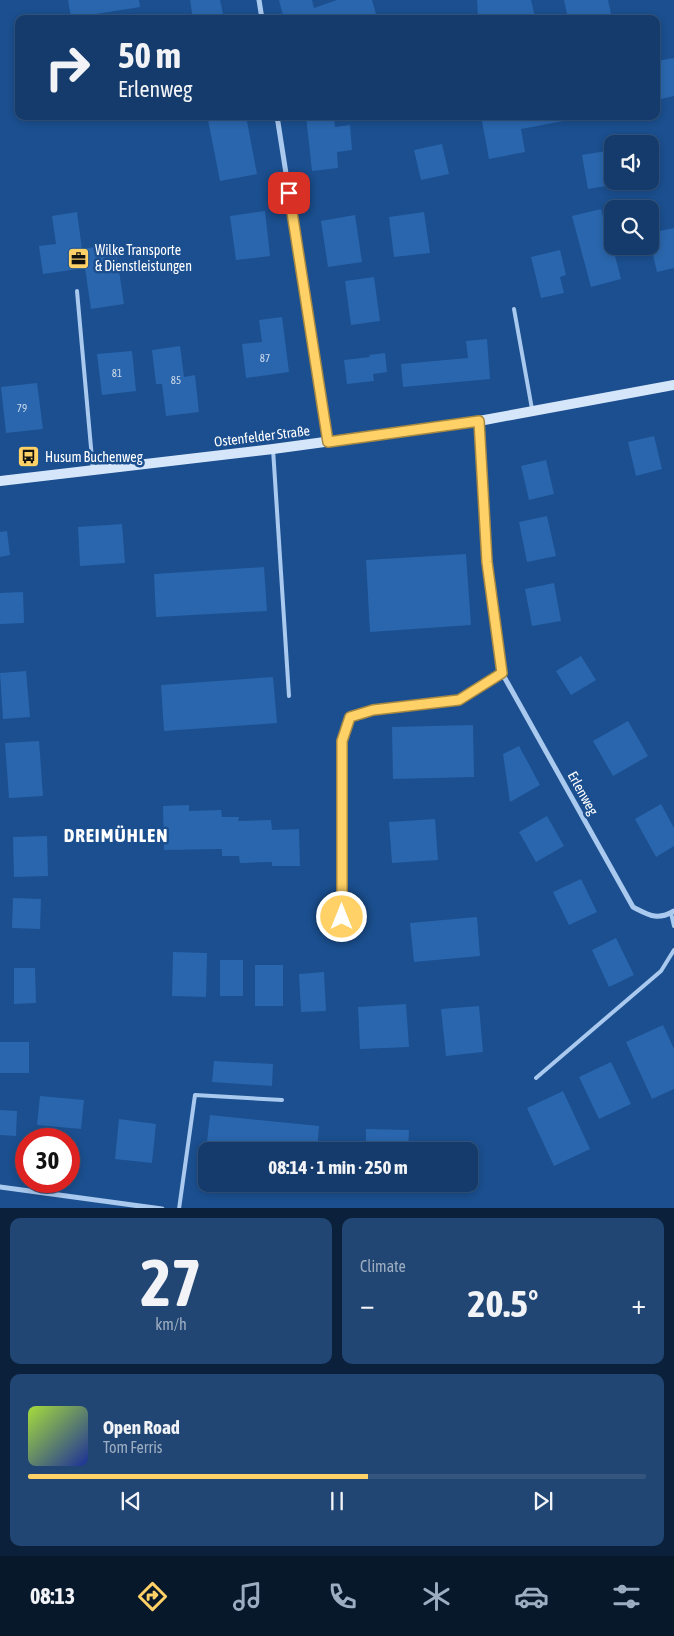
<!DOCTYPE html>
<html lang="en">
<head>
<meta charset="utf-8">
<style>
  :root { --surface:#143b6b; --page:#214673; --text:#f1f3f6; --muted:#9dadc1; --line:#33557e; --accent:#ffd166 }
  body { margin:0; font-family:"Asap Condensed",sans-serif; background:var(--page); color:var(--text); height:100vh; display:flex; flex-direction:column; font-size:19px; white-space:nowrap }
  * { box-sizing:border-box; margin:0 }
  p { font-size:16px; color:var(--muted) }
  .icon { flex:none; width:28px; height:28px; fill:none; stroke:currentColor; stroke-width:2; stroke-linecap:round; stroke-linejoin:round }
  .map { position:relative; height:1208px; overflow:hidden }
  .side { display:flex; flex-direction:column; gap:10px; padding:10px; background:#0b203b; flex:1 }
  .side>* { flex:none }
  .top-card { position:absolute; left:15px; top:15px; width:645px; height:105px; border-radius:10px; box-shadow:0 2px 8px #0003,0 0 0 1px var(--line); background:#143b6b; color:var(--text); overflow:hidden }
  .controls { position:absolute; left:604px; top:135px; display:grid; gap:10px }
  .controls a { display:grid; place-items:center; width:55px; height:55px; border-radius:10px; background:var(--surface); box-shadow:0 2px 8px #0003,0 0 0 1px var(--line); font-size:25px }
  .speed { position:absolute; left:15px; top:1128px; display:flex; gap:10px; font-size:25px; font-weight:700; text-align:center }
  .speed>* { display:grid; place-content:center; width:65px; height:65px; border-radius:50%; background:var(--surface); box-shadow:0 2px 8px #0003,0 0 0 1px var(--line); line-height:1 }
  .speed .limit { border:8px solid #d22; background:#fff; color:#111 }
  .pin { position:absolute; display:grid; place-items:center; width:42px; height:42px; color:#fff; margin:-21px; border-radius:10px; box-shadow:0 2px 8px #0006 }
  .me { position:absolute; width:55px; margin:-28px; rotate:0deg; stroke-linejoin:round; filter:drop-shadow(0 0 4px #0008) }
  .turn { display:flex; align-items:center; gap:18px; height:105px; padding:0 20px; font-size:22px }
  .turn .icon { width:65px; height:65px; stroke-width:2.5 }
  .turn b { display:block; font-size:35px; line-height:42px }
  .big { font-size:38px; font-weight:700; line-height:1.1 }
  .side .tile { flex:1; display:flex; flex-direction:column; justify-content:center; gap:8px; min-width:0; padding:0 18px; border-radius:10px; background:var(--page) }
  .side .dial { align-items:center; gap:0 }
  .dial b { font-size:65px; line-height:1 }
  .song { display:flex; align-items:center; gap:15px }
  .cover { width:60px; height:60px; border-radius:8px; background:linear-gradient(135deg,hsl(80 70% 55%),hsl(230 70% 35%)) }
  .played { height:5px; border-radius:2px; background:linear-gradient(90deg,var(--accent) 55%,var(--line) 55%) }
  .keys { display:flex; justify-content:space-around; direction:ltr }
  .heat { display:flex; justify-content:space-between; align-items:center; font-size:28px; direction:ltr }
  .side .tiles { flex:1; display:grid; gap:10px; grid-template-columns:1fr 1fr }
  .tile:last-child { grid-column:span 2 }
  .trip { position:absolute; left:198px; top:1142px; width:280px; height:50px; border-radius:10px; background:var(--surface); box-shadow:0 2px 8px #0003,0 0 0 1px var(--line); font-weight:700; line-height:50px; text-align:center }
  .menu { display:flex; height:80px; justify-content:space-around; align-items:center; background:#08182b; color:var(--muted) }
  .menu .icon { width:35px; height:35px }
  .menu .selected { color:var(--accent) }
  .menu b { font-size:22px; color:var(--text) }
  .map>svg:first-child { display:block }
  .building { fill:#2a66ad }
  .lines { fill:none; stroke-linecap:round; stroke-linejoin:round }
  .service { stroke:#a9c9ee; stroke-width:4 }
  .minor { stroke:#a9c9ee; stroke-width:5 }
  .secondary { stroke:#d6e6fa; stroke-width:10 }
  .route-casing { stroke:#a68842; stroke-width:12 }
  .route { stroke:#ffd166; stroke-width:9 }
  .labels { text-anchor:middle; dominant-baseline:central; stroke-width:5; stroke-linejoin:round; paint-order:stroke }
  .number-label { font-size:11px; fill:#cad9ea }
  .poi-label { font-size:14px; fill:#fff; stroke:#1b4f8f; text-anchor:start }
  .street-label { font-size:14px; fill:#fff; stroke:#1b4f8f }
  .district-label { font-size:19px; font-weight:bold; letter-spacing:1px; fill:#fff; stroke:#1b4f8f }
</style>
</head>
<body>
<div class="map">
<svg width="674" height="1209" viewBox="0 0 674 1209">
  <rect width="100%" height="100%" fill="#1b4f8f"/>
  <g class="building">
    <path d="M68 0H139L140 7 71 18Z"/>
    <path d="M190 0H220L224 19H193Z"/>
    <path d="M279 0H312L314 8 337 0H372L376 14 360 19H284Z"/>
    <path d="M477 0H531L535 17H478Z"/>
    <path d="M564 0H608L612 19H568Z"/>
    <path d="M674 58V96L656 100V61Z"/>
    <path d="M227 116H246L257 174 220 181 208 120Z"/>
    <path d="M306 116H334L335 127 350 125 352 150 337 152 338 168 312 171Z"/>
    <path d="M481 116H562L563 121 521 129 525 152 489 159Z"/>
    <path d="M442 144 449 174 421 180 414 150Z"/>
    <path d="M612 150V181H617L618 184 588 189 582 155Z"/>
    <path d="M601 209 610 245 612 244 621 279 591 287 572 216Z"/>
    <path d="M265 211 270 256 236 260 230 216Z"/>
    <path d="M77 212 82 249 115 244 124 304 91 309 85 268 43 274 39 246 56 244 52 216Z"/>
    <path d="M424 212 430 253 394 257 389 217Z"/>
    <path d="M355 215 362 262 328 267 321 221Z"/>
    <path d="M674 228V268L657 272 650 242V233Z"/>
    <path d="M560 250 566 275 560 277 564 293 541 298 531 257Z"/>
    <path d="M374 277 380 321 351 325 345 281Z"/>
    <path d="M282 317 289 372 246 378 242 344 262 342 259 320Z"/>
    <path d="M487 339 490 379 403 387 401 364 468 358 466 341Z"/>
    <path d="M180 346 184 377 195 375 199 412 166 416 162 384H156L152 350Z"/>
    <path d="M132 351 136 391 102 395 97 354Z"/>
    <path d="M385 353 387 372 373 374 374 381 347 384 344 360 370 357 369 355Z"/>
    <path d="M37 383 43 429 6 433 1 387Z"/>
    <path d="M654 436 662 469 636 476 628 442Z"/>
    <path d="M546 460 554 494 529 500 521 466Z"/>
    <path d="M547 516 556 556 527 562 519 522Z"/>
    <path d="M122 524 125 563 80 566 78 527Z"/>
    <path d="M7 531 10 555 0 557V532Z"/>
    <path d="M466 554 471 625 370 632 366 560Z"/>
    <path d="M264 567 267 611 156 617 154 574Z"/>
    <path d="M554 583 561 621 532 626 525 589Z"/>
    <path d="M23 592 24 623 0 624V593Z"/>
    <path d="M581 656 596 680 571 695 556 671Z"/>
    <path d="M26 671 30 717 3 719 0 673Z"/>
    <path d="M273 677 277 723 164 731 161 685Z"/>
    <path d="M628 721 648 756 613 776 593 741Z"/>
    <path d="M473 725 474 777 393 779 392 727Z"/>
    <path d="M39 741 43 796 9 798 5 743Z"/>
    <path d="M519 746 540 785 510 802 503 754Z"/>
    <path d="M661 804 674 828V846L656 857 635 819Z"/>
    <path d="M189 805V811L221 810 222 817H239L238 821 271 820 272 830 299 829 300 866H272V862L240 863 239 856H222V849L164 850 163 806Z"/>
    <path d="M547 816 564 846 536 862 519 832Z"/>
    <path d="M435 819 438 860 392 863 389 822Z"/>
    <path d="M47 836 48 876 14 877 13 837Z"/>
    <path d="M581 879 597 912 569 925 553 892Z"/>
    <path d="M13 898 41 899 40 929 12 928Z"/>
    <path d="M477 917 480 956 414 962 410 923Z"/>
    <path d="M616 938 634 975 609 987 592 950Z"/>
    <path d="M173 952 207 953 206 997 172 996Z"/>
    <rect x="220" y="960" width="23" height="36"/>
    <rect x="255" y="965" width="28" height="41"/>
    <path d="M14 968H35L36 1003 14 1004Z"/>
    <path d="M324 972 326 1011 301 1012 299 974Z"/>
    <path d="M406 1004 409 1047 360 1049 358 1007Z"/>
    <path d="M479 1006 483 1052 446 1056 441 1009Z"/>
    <path d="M663 1025 674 1049V1089L652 1099 626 1042Z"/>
    <rect x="0" y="1042" width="29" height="31"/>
    <path d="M214 1061 273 1064 272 1086 212 1082Z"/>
    <path d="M611 1062 631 1104 599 1119 579 1077Z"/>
    <path d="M563 1091 590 1149 554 1166 527 1108Z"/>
    <path d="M40 1096 84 1100 81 1129 37 1125Z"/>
    <path d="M0 1110 17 1111 16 1136 0 1135Z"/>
    <path d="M210 1115 319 1126 317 1151H206Z"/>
    <path d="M119 1119 156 1124 152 1163 115 1159Z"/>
    <path d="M366 1129 409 1130 408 1151H366Z"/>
  </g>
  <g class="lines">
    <g class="service">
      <path d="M77 291 93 470"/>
      <path d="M514 309 532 409"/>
      <path d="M273 449 289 696"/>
      <path d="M671 913 674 926"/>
      <path d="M536 1078 661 971 674 950"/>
      <path d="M179 1209 195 1095 282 1100"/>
    </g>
    <g class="minor">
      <path d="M259 0 262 19"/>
      <path d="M277 116 328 441"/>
      <path d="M479 421 487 562 502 673 633 907C649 915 657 921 674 911"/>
      <path d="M342 917 341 741 350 717 373 710 459 700 502 673"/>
      <path d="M0 1187 162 1209"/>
    </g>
    <path class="secondary" d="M0 481 273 449 479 421 674 385"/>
  </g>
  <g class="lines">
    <defs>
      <path id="route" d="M289 193 328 442 479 421 487 562 502 673 459 700 373 710 350 717 342 741V917"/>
    </defs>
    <use href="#route" class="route-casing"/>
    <use href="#route" class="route"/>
  </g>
  <defs>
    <symbol id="office-square" viewBox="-11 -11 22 22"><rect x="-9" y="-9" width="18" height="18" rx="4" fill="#ffd166" stroke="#1b4f8f"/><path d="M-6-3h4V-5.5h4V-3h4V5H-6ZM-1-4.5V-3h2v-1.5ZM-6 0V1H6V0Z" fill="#111"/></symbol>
    <symbol id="bus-square" viewBox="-11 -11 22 22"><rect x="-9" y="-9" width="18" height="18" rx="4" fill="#ffd166" stroke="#1b4f8f"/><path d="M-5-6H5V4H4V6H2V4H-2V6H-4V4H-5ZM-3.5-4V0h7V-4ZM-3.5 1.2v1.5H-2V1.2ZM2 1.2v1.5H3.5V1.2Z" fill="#111"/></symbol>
  </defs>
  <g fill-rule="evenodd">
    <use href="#office-square" x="66" y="246" width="25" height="25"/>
    <use href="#bus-square" x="16" y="444" width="25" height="25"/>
  </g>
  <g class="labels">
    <g class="number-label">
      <text x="265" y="358">87</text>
      <text x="117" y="373">81</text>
      <text x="176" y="380">85</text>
      <text x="22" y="408">79</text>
    </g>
    <g class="poi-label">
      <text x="95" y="250">Wilke Transporte<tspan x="95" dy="16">&amp; Dienstleistungen</tspan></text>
      <text x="45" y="457">Husum Buchenweg</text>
    </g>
    <g class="street-label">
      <text transform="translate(262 436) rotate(-7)">Ostenfelder Straße</text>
      <text transform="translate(583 793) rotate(61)">Erlenweg</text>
    </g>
    <g class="district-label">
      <text x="116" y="835">DREIMÜHLEN</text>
    </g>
  </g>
</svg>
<div class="controls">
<a><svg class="icon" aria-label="sound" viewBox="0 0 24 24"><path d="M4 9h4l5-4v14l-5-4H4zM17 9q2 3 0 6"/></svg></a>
<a><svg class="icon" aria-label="search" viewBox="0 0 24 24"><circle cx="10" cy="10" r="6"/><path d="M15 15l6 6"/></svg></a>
</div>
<div class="speed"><div class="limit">30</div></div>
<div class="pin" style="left:289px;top:193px;background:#d93025"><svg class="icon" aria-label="arrive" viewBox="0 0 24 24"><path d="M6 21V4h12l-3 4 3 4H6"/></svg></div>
<svg class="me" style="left:342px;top:917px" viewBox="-20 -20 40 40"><circle r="17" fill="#ffd166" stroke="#fff" stroke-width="3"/><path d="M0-11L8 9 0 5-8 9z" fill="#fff"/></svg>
<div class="trip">08:14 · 1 min · 250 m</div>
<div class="top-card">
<div class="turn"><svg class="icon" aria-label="right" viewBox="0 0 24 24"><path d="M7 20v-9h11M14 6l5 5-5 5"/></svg><div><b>50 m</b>Erlenweg</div></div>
</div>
</div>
<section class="side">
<div class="tiles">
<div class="tile dial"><b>27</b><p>km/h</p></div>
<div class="tile"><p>Climate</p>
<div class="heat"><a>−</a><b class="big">20.5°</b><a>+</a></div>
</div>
<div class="tile">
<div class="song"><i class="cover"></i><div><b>Open Road</b><p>Tom Ferris</p></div></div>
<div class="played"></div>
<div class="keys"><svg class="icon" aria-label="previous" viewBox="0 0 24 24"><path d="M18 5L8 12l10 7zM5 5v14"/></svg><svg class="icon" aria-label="pause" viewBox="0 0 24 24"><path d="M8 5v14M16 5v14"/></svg><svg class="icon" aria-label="next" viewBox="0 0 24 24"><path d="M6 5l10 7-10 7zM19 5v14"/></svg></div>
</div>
</div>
</section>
<nav class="menu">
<b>08:13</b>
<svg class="icon selected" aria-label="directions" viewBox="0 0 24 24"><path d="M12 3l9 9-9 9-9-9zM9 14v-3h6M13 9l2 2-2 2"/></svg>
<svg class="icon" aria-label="music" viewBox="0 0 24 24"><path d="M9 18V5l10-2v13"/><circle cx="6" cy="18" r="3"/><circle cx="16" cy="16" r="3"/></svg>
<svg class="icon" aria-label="phone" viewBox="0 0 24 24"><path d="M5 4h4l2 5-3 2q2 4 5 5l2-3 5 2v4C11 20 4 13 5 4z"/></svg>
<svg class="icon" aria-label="climate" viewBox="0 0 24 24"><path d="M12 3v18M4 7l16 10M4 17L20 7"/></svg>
<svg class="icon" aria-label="car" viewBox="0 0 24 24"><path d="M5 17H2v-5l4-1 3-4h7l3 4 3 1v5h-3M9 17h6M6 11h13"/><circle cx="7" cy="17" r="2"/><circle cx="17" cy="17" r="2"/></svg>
<svg class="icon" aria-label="filters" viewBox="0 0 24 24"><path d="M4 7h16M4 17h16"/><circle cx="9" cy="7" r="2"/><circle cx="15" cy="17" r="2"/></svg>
</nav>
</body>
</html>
